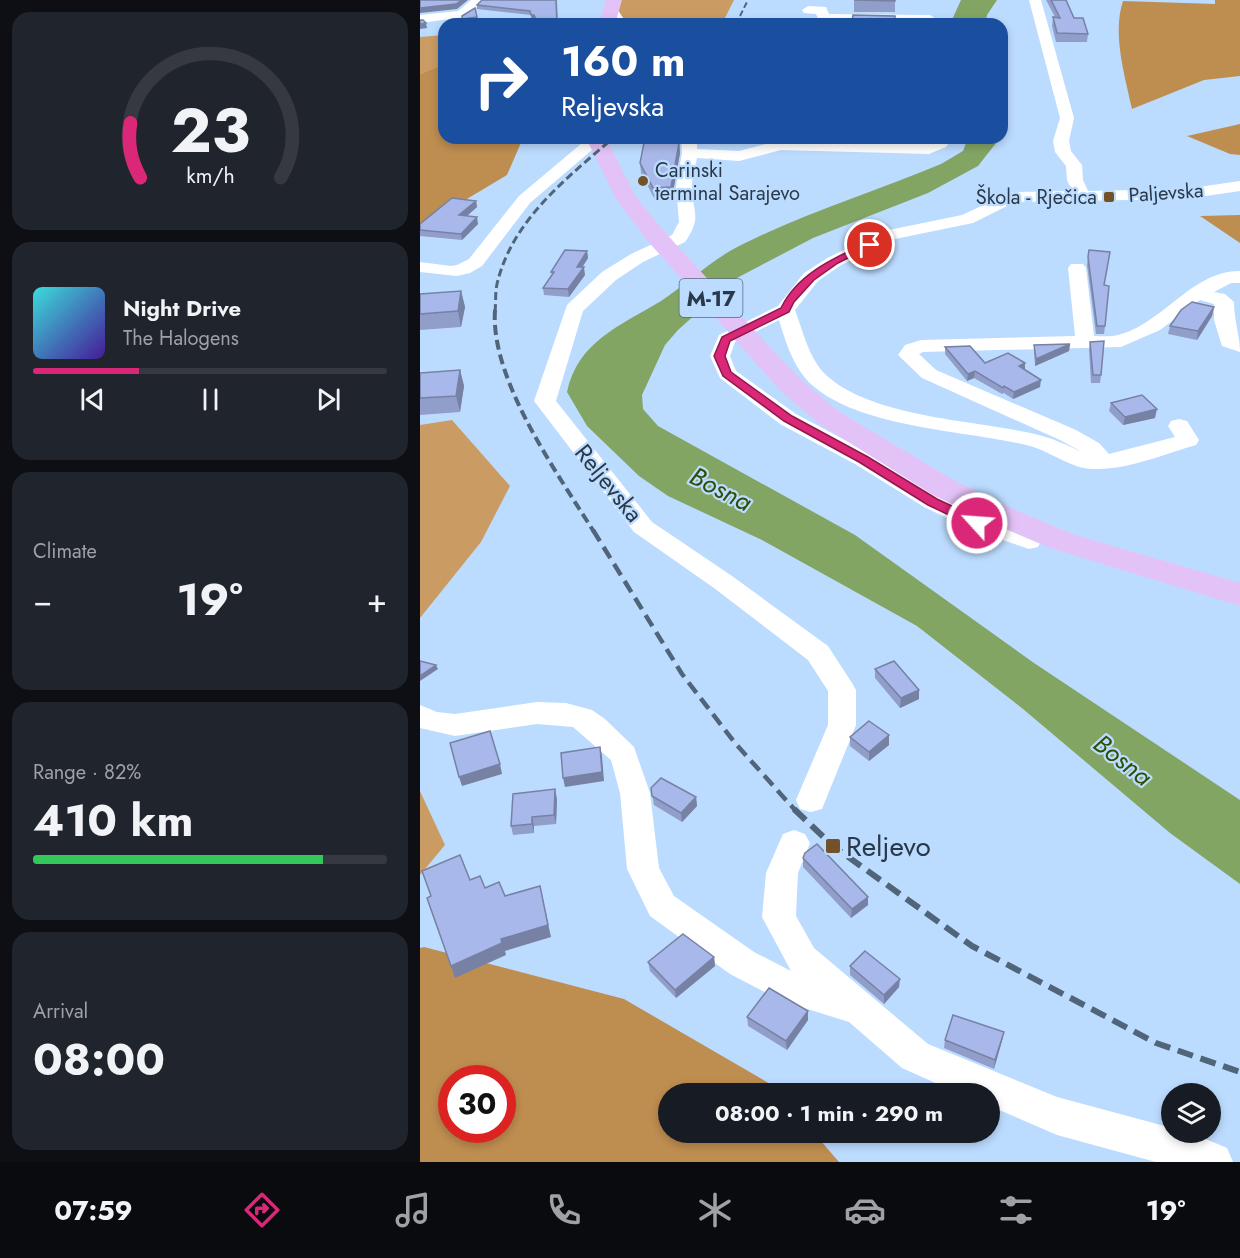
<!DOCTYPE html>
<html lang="en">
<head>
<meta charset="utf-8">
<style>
  :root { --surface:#171b24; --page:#20242c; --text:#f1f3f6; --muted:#9ea1a6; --line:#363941; --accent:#db2777 }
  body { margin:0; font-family:Jost,sans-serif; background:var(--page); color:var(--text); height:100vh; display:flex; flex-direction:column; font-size:22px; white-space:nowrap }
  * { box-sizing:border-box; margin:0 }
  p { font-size:20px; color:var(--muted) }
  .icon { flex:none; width:33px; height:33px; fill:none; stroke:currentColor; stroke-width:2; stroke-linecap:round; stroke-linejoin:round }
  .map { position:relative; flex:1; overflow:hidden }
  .panel { display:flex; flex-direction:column; gap:12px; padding:12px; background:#0d0f14; width:420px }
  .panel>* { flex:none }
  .top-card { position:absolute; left:18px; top:18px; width:570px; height:126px; border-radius:18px; box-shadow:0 3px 9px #0003; background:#1a4fa0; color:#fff; overflow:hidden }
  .buttons { position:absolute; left:741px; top:1083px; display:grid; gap:12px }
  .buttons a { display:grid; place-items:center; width:60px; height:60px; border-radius:50%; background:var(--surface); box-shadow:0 3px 9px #0003; font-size:30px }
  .speed { position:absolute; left:18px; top:1065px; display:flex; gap:12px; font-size:30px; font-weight:700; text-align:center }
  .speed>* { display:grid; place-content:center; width:78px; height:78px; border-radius:50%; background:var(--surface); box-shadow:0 3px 9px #0003; line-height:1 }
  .speed .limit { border:9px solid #d22; background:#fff; color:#111 }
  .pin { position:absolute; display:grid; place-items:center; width:51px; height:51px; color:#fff; margin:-26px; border:3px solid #fff; border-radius:50%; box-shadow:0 2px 6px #0007 }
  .me { position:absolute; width:66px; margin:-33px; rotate:296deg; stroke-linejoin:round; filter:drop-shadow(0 0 4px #0008) }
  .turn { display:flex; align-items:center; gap:21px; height:126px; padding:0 24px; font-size:27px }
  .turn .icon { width:78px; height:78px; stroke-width:2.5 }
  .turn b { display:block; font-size:42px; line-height:51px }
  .big { font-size:45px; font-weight:700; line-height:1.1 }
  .panel .widget { flex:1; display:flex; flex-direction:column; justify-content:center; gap:9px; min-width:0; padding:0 21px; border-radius:18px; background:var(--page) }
  .panel .dial { align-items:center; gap:0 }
  .dial svg { height:156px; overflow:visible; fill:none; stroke:var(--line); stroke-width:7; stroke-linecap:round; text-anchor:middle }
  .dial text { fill:var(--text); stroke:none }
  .song { display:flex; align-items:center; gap:18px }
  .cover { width:72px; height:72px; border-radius:9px; background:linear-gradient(135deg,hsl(180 70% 55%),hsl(260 70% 35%)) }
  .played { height:6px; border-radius:3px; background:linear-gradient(90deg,var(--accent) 30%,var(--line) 30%) }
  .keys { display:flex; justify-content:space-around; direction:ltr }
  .heat { display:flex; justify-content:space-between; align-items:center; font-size:33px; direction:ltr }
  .charge { height:9px; border-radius:4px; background:linear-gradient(90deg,#34c759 82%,var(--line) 0) }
  .trip { position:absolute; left:238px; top:1083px; width:342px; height:60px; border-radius:30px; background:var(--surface); box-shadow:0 3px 9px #0003; font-weight:700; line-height:60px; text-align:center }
  .tabs { display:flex; height:96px; justify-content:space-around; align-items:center; background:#090b0e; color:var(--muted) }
  .tabs .icon { width:42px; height:42px }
  .tabs .selected { color:var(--accent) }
  .tabs b { font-size:27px; color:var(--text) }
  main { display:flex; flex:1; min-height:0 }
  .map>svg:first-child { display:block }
  .green { fill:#ca9c63 }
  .forest { fill:#be8d50; fill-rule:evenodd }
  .water { fill:#82a564 }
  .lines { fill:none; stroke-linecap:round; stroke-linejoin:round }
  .minor { fill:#fff; fill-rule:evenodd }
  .major { fill:#e3c3f7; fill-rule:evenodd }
  .rail-far4 { stroke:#50647a; stroke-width:2; stroke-dasharray:6 3; stroke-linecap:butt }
  .rail-far3 { stroke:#50647a; stroke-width:3; stroke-dasharray:8 4; stroke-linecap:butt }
  .rail-far2 { stroke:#50647a; stroke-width:4; stroke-dasharray:10 5; stroke-linecap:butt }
  .rail-far1 { stroke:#50647a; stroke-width:4.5; stroke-dasharray:13 7; stroke-linecap:butt }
  .rail { stroke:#50647a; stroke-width:6; stroke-dasharray:16 8; stroke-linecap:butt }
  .wall { fill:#919ec9 }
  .shaded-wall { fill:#7681a4 }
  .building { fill:#a9b8ea; stroke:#7681a4; stroke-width:1.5 }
  .route { fill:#db2777; stroke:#8e194d; stroke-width:1.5 }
  .poi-dot { fill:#735229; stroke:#bcdcff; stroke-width:2 }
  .labels { text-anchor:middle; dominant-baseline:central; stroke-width:4.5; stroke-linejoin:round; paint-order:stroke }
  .far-poi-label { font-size:20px; fill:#2a394a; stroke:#bcdcff; text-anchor:start }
  .far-street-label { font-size:20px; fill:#2a394a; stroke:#bcdcff }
  .shield { fill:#bcdcff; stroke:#566a80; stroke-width:1.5 }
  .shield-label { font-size:22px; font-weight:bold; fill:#2a394a }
  .street-label { font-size:24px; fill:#2a394a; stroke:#bcdcff }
  .water-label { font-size:26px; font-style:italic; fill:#2f4e04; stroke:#bcdcff }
  .near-poi-label { font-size:28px; fill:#2a394a; stroke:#bcdcff; text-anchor:start }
</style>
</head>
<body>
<main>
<section class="panel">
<div class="widget dial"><svg viewBox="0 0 100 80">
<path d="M14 69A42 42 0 1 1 86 69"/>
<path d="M14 69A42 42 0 0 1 9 41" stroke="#db2777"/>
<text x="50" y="56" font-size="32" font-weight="700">23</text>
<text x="50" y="72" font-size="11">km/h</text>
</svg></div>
<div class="widget">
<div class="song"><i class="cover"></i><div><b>Night Drive</b><p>The Halogens</p></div></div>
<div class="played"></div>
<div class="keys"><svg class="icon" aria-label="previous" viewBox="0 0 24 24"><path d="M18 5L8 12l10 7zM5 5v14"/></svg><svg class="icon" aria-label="pause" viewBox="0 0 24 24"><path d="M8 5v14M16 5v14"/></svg><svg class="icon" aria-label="next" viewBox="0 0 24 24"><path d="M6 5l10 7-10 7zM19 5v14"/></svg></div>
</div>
<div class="widget"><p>Climate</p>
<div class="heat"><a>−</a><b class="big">19°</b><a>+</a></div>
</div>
<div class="widget"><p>Range · 82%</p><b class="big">410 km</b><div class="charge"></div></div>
<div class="widget"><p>Arrival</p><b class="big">08:00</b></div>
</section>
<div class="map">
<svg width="820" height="1162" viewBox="0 0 820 1162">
  <rect width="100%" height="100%" fill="#bcdcff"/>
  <g class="green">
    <path d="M194 0H314L302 24H187Z"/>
    <path d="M24 35V64L0 74V37Z"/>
    <path d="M32 420 90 486 61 542 0 618V425Z"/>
    <path d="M0 791 25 845 0 875Z"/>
  </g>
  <g class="forest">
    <path d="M795 0H820V76L784 80 712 109C705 76 692 34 703 1L795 4Z"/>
    <path d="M24 64V138H103L87 175 0 227V74Z"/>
    <path d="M820 124V155L810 154 767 136Z"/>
    <path d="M820 215V243L780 216Z"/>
    <path d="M4 947 204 999 352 1085 360 1093 249 1094V1132L394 1133 419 1162H0V948ZM32 1078H82V1130H32Z"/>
  </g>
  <g class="water">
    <path d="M541 0H577L567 15 565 24H530Z"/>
    <path d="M548 138H580L558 166 508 193 393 238 315 279 258 330 245 345 222 395 223 409 238 426 435 535 614 663 820 800V884L750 833 603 709 497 626 342 540 248 496 219 476 167 426 147 392C158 341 200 326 241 301 268 283 290 261 319 246 384 213 454 192 521 164L543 151Z"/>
  </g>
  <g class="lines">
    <g class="minor">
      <path d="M51 0H65L45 17 0 23V15L38 11Z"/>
      <path d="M609 0H621L654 118 649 141 651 151 662 165 663 180 668 191 765 189 820 181V191L765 199 595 202 553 223 475 239 421 265 398 281 375 310C383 331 389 359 406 375 453 418 555 420 615 434 632 438 647 445 662 452L640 440 502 378 478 355 485 345 501 340 655 336 648 268 651 264H663L666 268 674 336C682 336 691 337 698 335 743 324 771 271 820 271V283H811L794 292 805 294 814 302C814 320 820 336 820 352L802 346 794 320V304L780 300 740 330 701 347 503 352 499 354 516 370 656 430 679 443 689 454 755 437 748 426 751 421 759 419 767 421 779 440 776 445C744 454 708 470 674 469 651 469 632 452 610 446 547 430 442 429 392 385 374 369 366 343 359 320L315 342 310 356 316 371 376 414 451 454 520 497 566 518 618 535 621 541 618 547 609 549 548 528 504 507 435 464 360 424 300 378 290 356 299 335 358 306 384 273 409 257 464 231 542 215 592 192 652 191 647 180 646 166 635 152 633 141 640 118Z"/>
      <path d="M192 6 196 7 207 24H195L186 10Z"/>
      <path d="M388 6 406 7 409 14 510 15 516 19 510 23 403 22 399 21 396 14 384 13 382 10Z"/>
      <path d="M168 138H186L110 203 62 266 50 273 37 276 0 272V262L31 266 37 265 49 259 99 196Z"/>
      <path d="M261 138H277V149L319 151 361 140 507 144 516 138H532L526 147 509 154 361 150 319 161 277 158C275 167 272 177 272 187 272 213 283 216 265 242L223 262 196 280 163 311 136 401 232 522 312 576 408 646 432 683 436 690V725L402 809 391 812 380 809 376 800 408 725V691L388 660 294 588 214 532 114 401 147 305 182 272 211 254 252 235 259 222 256 187 262 153Z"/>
      <path d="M117 702 146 703 172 710 185 719 214 747 230 793 239 868 254 896 334 952 371 971 342 917 346 873 363 834 374 830 385 834 390 843 378 873 376 916 394 948 508 1044 637 1097 752 1128V1132H769L807 1148 813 1162H736L637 1135 570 1106V1094H540L482 1068 429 1022 362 1001 310 974 230 916 207 869 200 793 191 760 153 727 117 724 35 736 0 728V705L17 712 35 714Z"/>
    </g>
    <g class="major">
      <path d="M186 0H202L195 24H179Z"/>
      <path d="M166 138H186L216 197 242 229 358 356 383 381 418 411 535 481 591 508 652 534 820 583V606L630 548 569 522 513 495 398 423 363 393 340 368 226 239 196 199Z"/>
    </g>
    <path class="rail-far4" d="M316 24 328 0"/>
    <path class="rail-far3" d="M75 312C76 303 75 293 77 284 92 220 146 179 193 138"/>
    <path class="rail-far2" d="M75 310C70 380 138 474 174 532"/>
    <path class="rail-far1" d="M173 530 262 674 315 743 375 810"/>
    <path class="rail" d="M374 809 413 846 552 946 736 1043 820 1072"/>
  </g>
  <g class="wall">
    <path d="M62 0H137L138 24H117L115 20H112L111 15 57 9V5Z"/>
    <rect x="434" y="0" width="41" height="12"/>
    <path d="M626 0H646L654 18 668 34 667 42H636L632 26 633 17H635Z"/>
    <path d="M433 15 475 24H432Z"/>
    <path d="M259 138 260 153 252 198H234L221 173 220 163Z"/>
    <path d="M56 201 57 207 47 216 58 224 42 240 0 236V224Z"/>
    <path d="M669 250 684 285 685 326 684 334H676L667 265Z"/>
    <path d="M167 251 168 258 162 267 165 275 149 297 124 295 123 288 132 275 131 272Z"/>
    <path d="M41 291 45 307 41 327 0 330V294Z"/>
    <path d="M794 307 792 316 777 340 748 334 750 326Z"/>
    <path d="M670 342 681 375 680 383H671L669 350Z"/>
    <path d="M650 344 649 351 615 366 614 351V345Z"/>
    <path d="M525 347 565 363H605V370L620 387 593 399 584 393 582 394 554 378 547 381 525 354Z"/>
    <path d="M40 370 44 386 40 412 0 415V373Z"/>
    <path d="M691 403 735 418 703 425 689 411Z"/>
    <path d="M455 669 499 699 480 708 455 678Z"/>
    <path d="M430 737 469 745 449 761 430 746Z"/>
    <path d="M231 788 276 797 277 806 262 822 234 805Z"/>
    <path d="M137 799 136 824 114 826V833L93 835 91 826Z"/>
    <path d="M383 858 448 897V905L431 918 383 867Z"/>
    <path d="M294 957 295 966 256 998 230 971 228 962Z"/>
    <path d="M430 966 479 987 464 1004 430 975Z"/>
    <path d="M388 1011V1020L367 1050 328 1026 327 1017Z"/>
    <path d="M584 1032 574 1069 524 1048 525 1040Z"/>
  </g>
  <g class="shaded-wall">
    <path d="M42 0H48L37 9 0 13V8Z"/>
    <path d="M111 15H114L115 20H112Z"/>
    <path d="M57 17 58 21 43 22 42 19Z"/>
    <path d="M6 23 7 28 0 29V24Z"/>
    <path d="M259 143 260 153 252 198 251 187Z"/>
    <path d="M56 201 57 207 40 222 39 215Z"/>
    <path d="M57 217 58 224 42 240 41 234Z"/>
    <path d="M167 251 168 258 158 274 157 267Z"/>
    <path d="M164 267 165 275 149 297 148 289Z"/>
    <path d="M41 291 45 307 41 327 38 311Z"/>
    <path d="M794 307 792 316 777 340 778 331Z"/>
    <path d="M650 344 649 351 615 366 616 359Z"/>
    <path d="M605 363V370L599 366Z"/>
    <path d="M40 370 44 386 40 412 36 396Z"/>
    <path d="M555 371 554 378 547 381 548 374Z"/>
    <path d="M621 380 620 387 593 399 594 392Z"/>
    <path d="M737 409 735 418 703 425 705 417Z"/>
    <path d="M16 665 18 669 0 681V676Z"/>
    <path d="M499 690V699L480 708 481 698Z"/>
    <path d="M469 735V745L449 761V752Z"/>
    <path d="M180 747 182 756 184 781 145 787 143 778Z"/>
    <path d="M80 764 82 774 42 786 39 777Z"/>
    <path d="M135 789 137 799 136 824 134 815Z"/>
    <path d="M276 797 277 806 262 822 261 813Z"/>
    <path d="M112 817 114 826V833L112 824Z"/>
    <path d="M120 886 131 937 85 951 86 955 35 978 31 966 81 939Z"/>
    <path d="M448 897V905L431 918 432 909Z"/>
    <path d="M294 957 295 966 256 998 255 990Z"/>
    <path d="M480 979 479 987 464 1004V995Z"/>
    <path d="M388 1011V1020L367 1050 366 1041Z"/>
    <path d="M584 1032 582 1041 574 1069 575 1060Z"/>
  </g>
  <g class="building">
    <path d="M0 0H42L36 4 0 8Z"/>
    <path d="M62 0H136L137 24H118L114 15H111L110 11 57 5Z"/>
    <path d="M434 0H475V1Z"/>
    <path d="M631 0H646L654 18H663L668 34 637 33 633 17 640 18Z"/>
    <path d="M55 8 57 17 42 19V16Z"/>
    <path d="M433 15 475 16V24H440V21H432Z"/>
    <path d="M0 20H3L6 23 0 24Z"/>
    <path d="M225 138H259V143L251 187 233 188 220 163Z"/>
    <path d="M32 198 56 201 39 215 57 217 41 234 0 230V224Z"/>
    <path d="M145 250 167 251 157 267H164L148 289 123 288 134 272H131Z"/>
    <path d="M669 250 690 252 684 285 689 286 685 326H677L668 257Z"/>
    <path d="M41 291 38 311 0 314V294Z"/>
    <path d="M772 302 794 307 778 331 750 326 761 310Z"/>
    <path d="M684 341 681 375H673L670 342Z"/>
    <path d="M650 344 616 359 614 345Z"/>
    <path d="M550 346 565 363 588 353 605 363 599 366 621 380 594 392 584 386 583 388 555 371 548 374 525 347Z"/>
    <path d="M40 370 36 396 0 398V373Z"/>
    <path d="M722 395 737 409 705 417 691 403Z"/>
    <path d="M0 661 16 665 0 676Z"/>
    <path d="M474 661 499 690 481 698 455 669Z"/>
    <path d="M449 721 469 735 449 752 430 737Z"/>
    <path d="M70 731 80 764 39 777 30 743Z"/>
    <path d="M180 747 182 772 143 778 141 753Z"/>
    <path d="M241 778 276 797 261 813 232 796 231 788Z"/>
    <path d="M135 789 134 815 112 817V824L91 826 93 794Z"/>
    <path d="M397 844 448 897 432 909 383 858 385 853Z"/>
    <path d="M40 855 50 880 60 876 65 888 79 882 85 896 120 886 128 925 81 939 82 943 31 966 7 898 11 896 2 871Z"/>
    <path d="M263 934 294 957 255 990 228 962Z"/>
    <path d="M445 951 480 979 464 995 430 966Z"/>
    <path d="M349 988 388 1011 366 1041 327 1017Z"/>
    <path d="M533 1015 584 1032 575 1060 525 1040Z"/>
  </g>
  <path class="route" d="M446 243 454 245 418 263 394 280 374 302 369 312 310 341 305 356 311 372 372 416 448 457 517 499 562 520 563 523 562 526H552L508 505 439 462 364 421 303 376 294 356 302 337 361 308C377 274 414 258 446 243Z"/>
  <g class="poi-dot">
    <circle cx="223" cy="181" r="6"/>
    <rect x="683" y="191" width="12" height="12" rx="3"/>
    <rect x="405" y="838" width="16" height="16" rx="3"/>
  </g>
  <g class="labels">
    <g class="far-poi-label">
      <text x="235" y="170">Carinski<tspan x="235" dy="23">terminal Sarajevo</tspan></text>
      <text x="677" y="197" text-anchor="end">Škola - Rječica</text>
    </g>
    <g class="far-street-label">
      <text transform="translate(746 193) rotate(-4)">Paljevska</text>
    </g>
    <rect class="shield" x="259.5" y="279" width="63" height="38" rx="4.5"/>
    <g class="shield-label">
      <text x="291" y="298">M-17</text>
    </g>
    <g class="street-label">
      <text transform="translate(189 483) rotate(51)">Reljevska</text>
    </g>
    <g class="water-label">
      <text transform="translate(301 489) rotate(27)">Bosna</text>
      <text transform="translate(703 760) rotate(38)">Bosna</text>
    </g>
    <g class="near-poi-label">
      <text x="426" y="846">Reljevo</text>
    </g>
  </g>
</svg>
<div class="buttons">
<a><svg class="icon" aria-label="layers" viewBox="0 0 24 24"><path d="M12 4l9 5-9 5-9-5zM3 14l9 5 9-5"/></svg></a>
</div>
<div class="speed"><div class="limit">30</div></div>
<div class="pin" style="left:450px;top:245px;background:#d93025"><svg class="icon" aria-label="arrive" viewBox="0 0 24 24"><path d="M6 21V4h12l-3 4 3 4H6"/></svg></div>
<svg class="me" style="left:557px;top:523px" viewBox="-20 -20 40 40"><circle r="17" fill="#db2777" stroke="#fff" stroke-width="3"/><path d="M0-11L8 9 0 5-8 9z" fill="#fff"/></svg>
<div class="trip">08:00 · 1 min · 290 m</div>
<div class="top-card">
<div class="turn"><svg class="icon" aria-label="right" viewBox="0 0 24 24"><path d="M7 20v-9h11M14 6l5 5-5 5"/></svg><div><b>160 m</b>Reljevska</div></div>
</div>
</div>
</main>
<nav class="tabs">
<b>07:59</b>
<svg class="icon selected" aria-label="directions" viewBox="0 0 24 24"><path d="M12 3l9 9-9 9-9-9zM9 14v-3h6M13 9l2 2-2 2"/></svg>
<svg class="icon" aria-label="music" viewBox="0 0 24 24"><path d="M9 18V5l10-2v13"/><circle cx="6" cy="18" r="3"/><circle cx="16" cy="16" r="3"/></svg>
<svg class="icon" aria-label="phone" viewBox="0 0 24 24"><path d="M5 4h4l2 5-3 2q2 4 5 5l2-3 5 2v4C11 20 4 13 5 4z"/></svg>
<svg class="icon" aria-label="climate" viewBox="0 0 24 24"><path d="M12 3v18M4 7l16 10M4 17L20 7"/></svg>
<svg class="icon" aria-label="car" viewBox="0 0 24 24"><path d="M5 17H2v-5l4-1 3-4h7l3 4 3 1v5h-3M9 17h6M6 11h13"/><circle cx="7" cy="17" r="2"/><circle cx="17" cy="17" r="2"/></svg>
<svg class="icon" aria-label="filters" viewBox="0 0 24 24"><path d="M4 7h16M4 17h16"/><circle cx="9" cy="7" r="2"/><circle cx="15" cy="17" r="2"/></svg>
<b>19°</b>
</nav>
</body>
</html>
